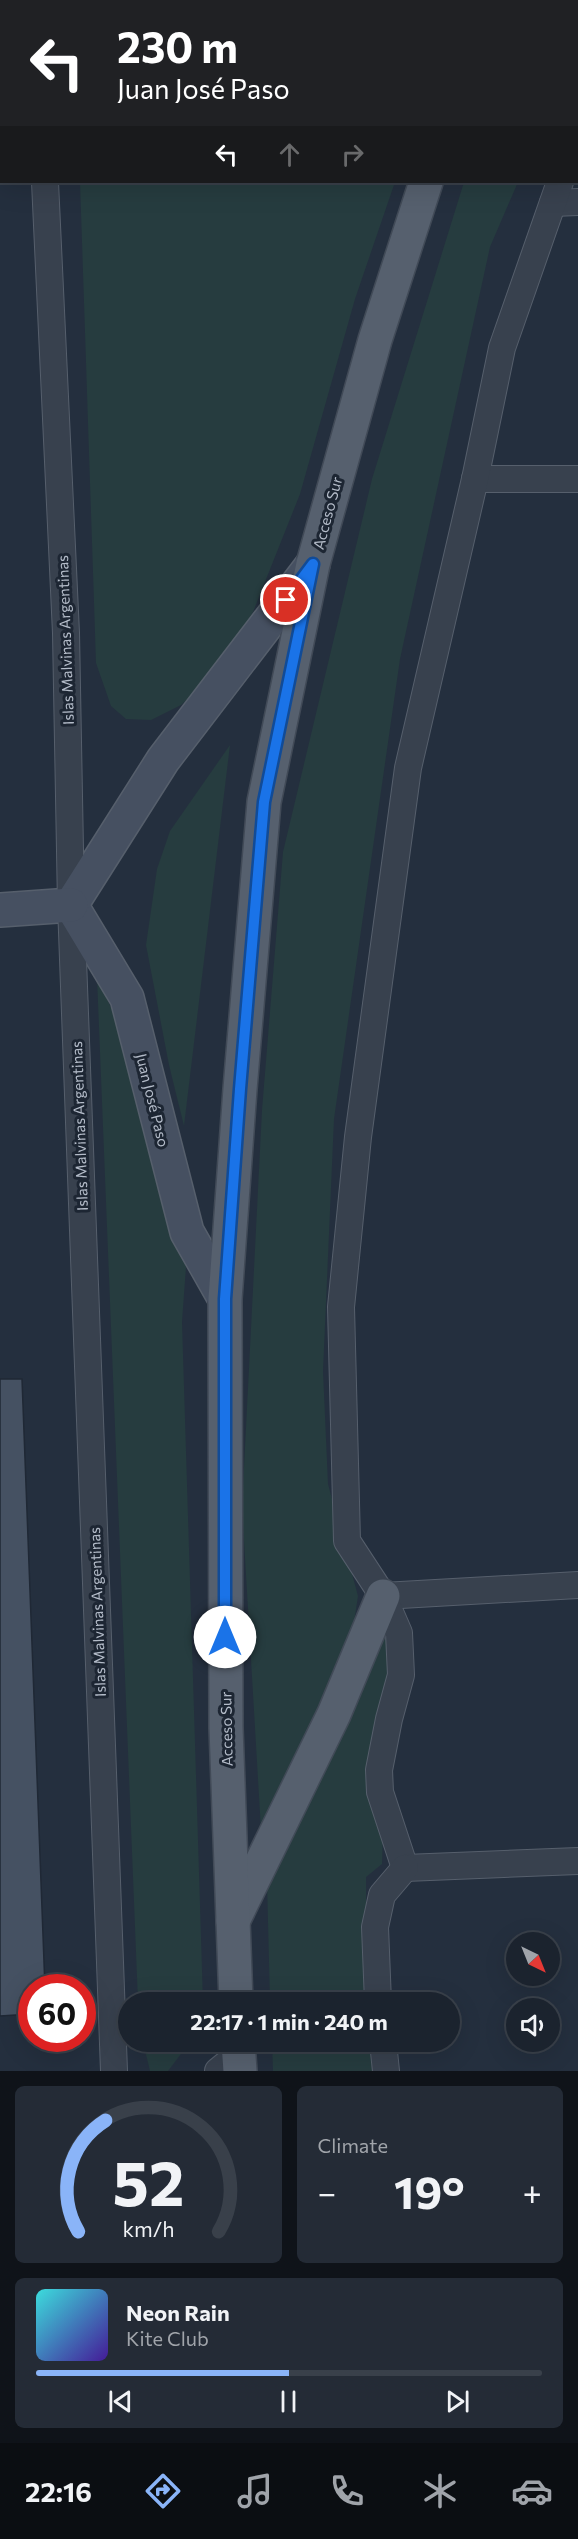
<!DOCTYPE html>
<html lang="en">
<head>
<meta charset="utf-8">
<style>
  :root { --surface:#1b232e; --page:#242b36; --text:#f1f3f6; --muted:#a0a4aa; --line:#39404a; --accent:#8ab4f8 }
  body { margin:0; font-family:Commissioner,sans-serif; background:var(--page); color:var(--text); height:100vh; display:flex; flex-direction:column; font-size:22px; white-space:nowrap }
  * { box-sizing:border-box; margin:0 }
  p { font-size:20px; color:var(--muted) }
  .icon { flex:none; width:33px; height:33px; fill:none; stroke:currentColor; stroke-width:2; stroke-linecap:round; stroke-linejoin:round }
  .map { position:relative; height:2071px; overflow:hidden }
  .sheet { display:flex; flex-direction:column; gap:15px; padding:15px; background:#0f1319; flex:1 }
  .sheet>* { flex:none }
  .hud { position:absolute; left:0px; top:0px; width:579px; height:183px; box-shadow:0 6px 24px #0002,0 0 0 2px var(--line); background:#202124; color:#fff; overflow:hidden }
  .needle { width:39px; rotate:137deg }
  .tools { position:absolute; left:506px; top:1932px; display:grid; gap:12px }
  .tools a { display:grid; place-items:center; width:54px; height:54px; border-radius:50%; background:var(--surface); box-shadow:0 6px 24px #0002,0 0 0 2px var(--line); font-size:30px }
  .speed { position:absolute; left:18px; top:1974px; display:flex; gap:12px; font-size:30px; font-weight:700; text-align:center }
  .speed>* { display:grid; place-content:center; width:78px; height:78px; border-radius:50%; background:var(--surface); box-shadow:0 6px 24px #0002,0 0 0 2px var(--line); line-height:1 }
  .speed .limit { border:9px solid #d22; background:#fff; color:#111 }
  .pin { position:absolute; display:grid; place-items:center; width:51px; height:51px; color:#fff; margin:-26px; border:3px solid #fff; border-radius:50%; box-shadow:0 2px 6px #0007 }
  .me { position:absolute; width:66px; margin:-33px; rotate:0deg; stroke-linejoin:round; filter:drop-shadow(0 0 4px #0008) }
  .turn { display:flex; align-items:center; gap:21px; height:126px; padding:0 18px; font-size:27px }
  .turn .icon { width:78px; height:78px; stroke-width:2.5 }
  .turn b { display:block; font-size:42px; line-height:51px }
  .lanes { display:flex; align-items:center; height:57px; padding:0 18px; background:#0003; justify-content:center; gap:30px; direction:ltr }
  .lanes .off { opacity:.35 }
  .big { font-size:45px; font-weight:700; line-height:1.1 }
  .sheet .tile { flex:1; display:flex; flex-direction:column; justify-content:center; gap:9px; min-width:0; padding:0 21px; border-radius:9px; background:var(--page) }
  .sheet .dial { align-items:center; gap:0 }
  .dial svg { height:156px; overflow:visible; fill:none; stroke:var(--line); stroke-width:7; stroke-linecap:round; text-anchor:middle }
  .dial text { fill:var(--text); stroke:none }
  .song { display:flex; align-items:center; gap:18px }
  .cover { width:72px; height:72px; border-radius:9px; background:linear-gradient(135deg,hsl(180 70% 55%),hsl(260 70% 35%)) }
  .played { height:6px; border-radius:3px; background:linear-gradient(90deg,var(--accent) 50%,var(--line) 50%) }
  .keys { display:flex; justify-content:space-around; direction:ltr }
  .heat { display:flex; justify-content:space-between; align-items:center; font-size:33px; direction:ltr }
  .sheet .tiles { flex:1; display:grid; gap:15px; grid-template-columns:1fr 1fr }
  .tile:last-child { grid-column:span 2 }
  .trip { position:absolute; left:118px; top:1992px; width:342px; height:60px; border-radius:30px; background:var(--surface); box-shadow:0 6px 24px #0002,0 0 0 2px var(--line); font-weight:700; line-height:60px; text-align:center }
  .tabs { display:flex; height:96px; justify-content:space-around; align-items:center; background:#0b0e12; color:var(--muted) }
  .tabs .icon { width:42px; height:42px }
  .tabs .active { color:var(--accent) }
  .tabs b { font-size:27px; color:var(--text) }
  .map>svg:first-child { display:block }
  .green { fill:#263c3f }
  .building { fill:#455162; stroke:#1f2835; stroke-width:1.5 }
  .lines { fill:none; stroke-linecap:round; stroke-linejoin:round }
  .street-casing { stroke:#565f6c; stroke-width:28 }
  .secondary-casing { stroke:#565f6c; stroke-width:36 }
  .primary-casing { stroke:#414a57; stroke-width:36 }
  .street { stroke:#38414e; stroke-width:26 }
  .secondary { stroke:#465061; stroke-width:33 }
  .primary { stroke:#56606e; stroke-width:33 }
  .route-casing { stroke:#114b97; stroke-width:15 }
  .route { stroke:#1a73e8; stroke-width:10 }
  .labels { text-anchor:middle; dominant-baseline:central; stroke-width:6; stroke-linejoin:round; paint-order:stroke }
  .street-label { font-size:15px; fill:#b4bcc9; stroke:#1d2633 }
</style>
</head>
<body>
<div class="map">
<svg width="578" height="2071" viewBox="0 0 578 2071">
  <rect width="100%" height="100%" fill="#242f3e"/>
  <g class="green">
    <path d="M74 0H463L74 2Z"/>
    <path d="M80 182H395L355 299 300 494 253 612 222 667 181 705 151 720 126 719 111 706 96 663Z"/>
    <path d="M464 182H518L490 247 400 659 334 1119 323 1371 328 1484 358 1596 353 1629 308 1738 261 1830 242 1507 262 1110 283 852 372 479Z"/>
    <path d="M230 745 184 1126 169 1065 146 945 157 869 170 831Z"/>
    <path d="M97 977 120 1027 186 1267 182 1322 203 2002H138Z"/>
    <path d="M383 1638 389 1639 382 1864 366 1877V1968L371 2002H270L267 1882Z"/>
    <path d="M143 2042H190L168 2071H150Z"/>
    <path d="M272 2042H376L379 2071H273Z"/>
  </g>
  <path class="building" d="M0 1379H22L45 1988H32V2014L0 2016Z"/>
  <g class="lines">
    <defs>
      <g id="street">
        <path d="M36 0V2"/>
        <path d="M578 127V126"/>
        <path d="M45 182 66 633 71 905 114 2071"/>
        <path d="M553 203 578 202"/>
        <path d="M475 479H578"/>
        <path d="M383 1596 578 1585"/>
        <path d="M405 1868 380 1792 379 1770 389 1719 401 1675 399 1633 383 1596 347 1541 341 1307 358 1137 408 768 475 479 502 348 560 182"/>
        <path d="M405 1868 578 1861"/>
        <path d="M378 2002 375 1927 382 1895 405 1868"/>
        <path d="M383 2042 386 2071"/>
        <path d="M218 2071 239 2054"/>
      </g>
      <g id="secondary">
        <path d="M71 905 127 998 187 1232 225 1299"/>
        <path d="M71 905 163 760 313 564"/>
        <path d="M0 910 71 905"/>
      </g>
      <g id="primary">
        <path d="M495 2 496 0"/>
        <path d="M233 1921 334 1714 383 1596"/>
        <path d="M236 2002 226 1728 225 1299 240 1089 264 802 313 564 375 340 426 182"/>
        <path d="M238 2042 240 2071"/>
      </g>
    </defs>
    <use href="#street" class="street-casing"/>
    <use href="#secondary" class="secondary-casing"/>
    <use href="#primary" class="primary-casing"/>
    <use href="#street" class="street"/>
    <use href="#secondary" class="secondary"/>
    <use href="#primary" class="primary"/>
  </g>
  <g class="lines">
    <defs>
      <path id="route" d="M225 1637V1299L240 1089 264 802 313 564 286 600"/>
    </defs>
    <use href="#route" class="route-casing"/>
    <use href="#route" class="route"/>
  </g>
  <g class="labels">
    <g class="street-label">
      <text transform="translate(327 513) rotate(-75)">Acceso Sur</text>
      <text transform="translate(65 640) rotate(-92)">Islas Malvinas Argentinas</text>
      <text transform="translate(153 1100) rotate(76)">Juan José Paso</text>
      <text transform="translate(79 1126) rotate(-92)">Islas Malvinas Argentinas</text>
      <text transform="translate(97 1612) rotate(-92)">Islas Malvinas Argentinas</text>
      <text transform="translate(226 1729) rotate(-91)">Acceso Sur</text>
    </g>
  </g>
</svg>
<div class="tools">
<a><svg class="needle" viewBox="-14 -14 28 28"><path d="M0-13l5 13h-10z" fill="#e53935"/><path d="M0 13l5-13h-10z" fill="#a0a4aa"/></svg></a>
<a><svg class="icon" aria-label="sound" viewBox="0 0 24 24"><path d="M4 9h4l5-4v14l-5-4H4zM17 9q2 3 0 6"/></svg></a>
</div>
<div class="speed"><div class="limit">60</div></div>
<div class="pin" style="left:286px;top:600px;background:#d93025"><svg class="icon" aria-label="arrive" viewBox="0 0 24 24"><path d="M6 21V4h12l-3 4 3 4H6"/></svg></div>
<svg class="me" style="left:225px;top:1637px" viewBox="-20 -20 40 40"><circle r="19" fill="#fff"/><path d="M0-13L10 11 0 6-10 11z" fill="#1a73e8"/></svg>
<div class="trip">22:17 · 1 min · 240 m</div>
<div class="hud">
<div class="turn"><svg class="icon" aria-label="left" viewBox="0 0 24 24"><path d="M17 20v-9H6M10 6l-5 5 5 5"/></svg><div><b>230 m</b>Juan José Paso</div></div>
<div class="lanes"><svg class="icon" aria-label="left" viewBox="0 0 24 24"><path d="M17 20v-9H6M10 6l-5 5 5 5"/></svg><svg class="icon off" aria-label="ahead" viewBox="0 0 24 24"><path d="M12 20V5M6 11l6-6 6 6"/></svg><svg class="icon off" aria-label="right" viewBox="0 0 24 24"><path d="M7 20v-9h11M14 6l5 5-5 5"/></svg></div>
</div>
</div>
<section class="sheet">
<div class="tiles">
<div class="tile dial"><svg viewBox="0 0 100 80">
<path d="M14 69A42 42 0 1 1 86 69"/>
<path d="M14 69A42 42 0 0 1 28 12" stroke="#8ab4f8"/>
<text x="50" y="56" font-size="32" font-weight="700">52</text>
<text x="50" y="72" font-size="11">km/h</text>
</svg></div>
<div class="tile"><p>Climate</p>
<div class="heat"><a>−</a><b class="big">19°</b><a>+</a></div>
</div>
<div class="tile">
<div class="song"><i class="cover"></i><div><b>Neon Rain</b><p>Kite Club</p></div></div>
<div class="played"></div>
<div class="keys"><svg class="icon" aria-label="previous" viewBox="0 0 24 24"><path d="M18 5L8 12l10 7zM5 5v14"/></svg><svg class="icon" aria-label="pause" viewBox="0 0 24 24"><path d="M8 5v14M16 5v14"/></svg><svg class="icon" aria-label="next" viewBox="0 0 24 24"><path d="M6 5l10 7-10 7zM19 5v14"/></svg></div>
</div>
</div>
</section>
<nav class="tabs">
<b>22:16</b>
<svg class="icon active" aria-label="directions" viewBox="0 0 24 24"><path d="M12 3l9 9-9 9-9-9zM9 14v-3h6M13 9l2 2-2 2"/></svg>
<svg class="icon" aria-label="music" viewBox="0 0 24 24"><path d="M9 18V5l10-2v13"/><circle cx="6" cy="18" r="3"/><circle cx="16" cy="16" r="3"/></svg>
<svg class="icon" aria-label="phone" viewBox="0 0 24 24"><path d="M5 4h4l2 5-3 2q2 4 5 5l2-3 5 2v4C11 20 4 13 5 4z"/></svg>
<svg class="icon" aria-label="climate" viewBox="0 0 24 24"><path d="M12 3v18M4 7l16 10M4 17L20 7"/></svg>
<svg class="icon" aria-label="car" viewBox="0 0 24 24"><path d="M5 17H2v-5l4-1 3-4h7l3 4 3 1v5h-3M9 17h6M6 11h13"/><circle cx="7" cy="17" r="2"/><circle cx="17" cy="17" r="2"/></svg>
</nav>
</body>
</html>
